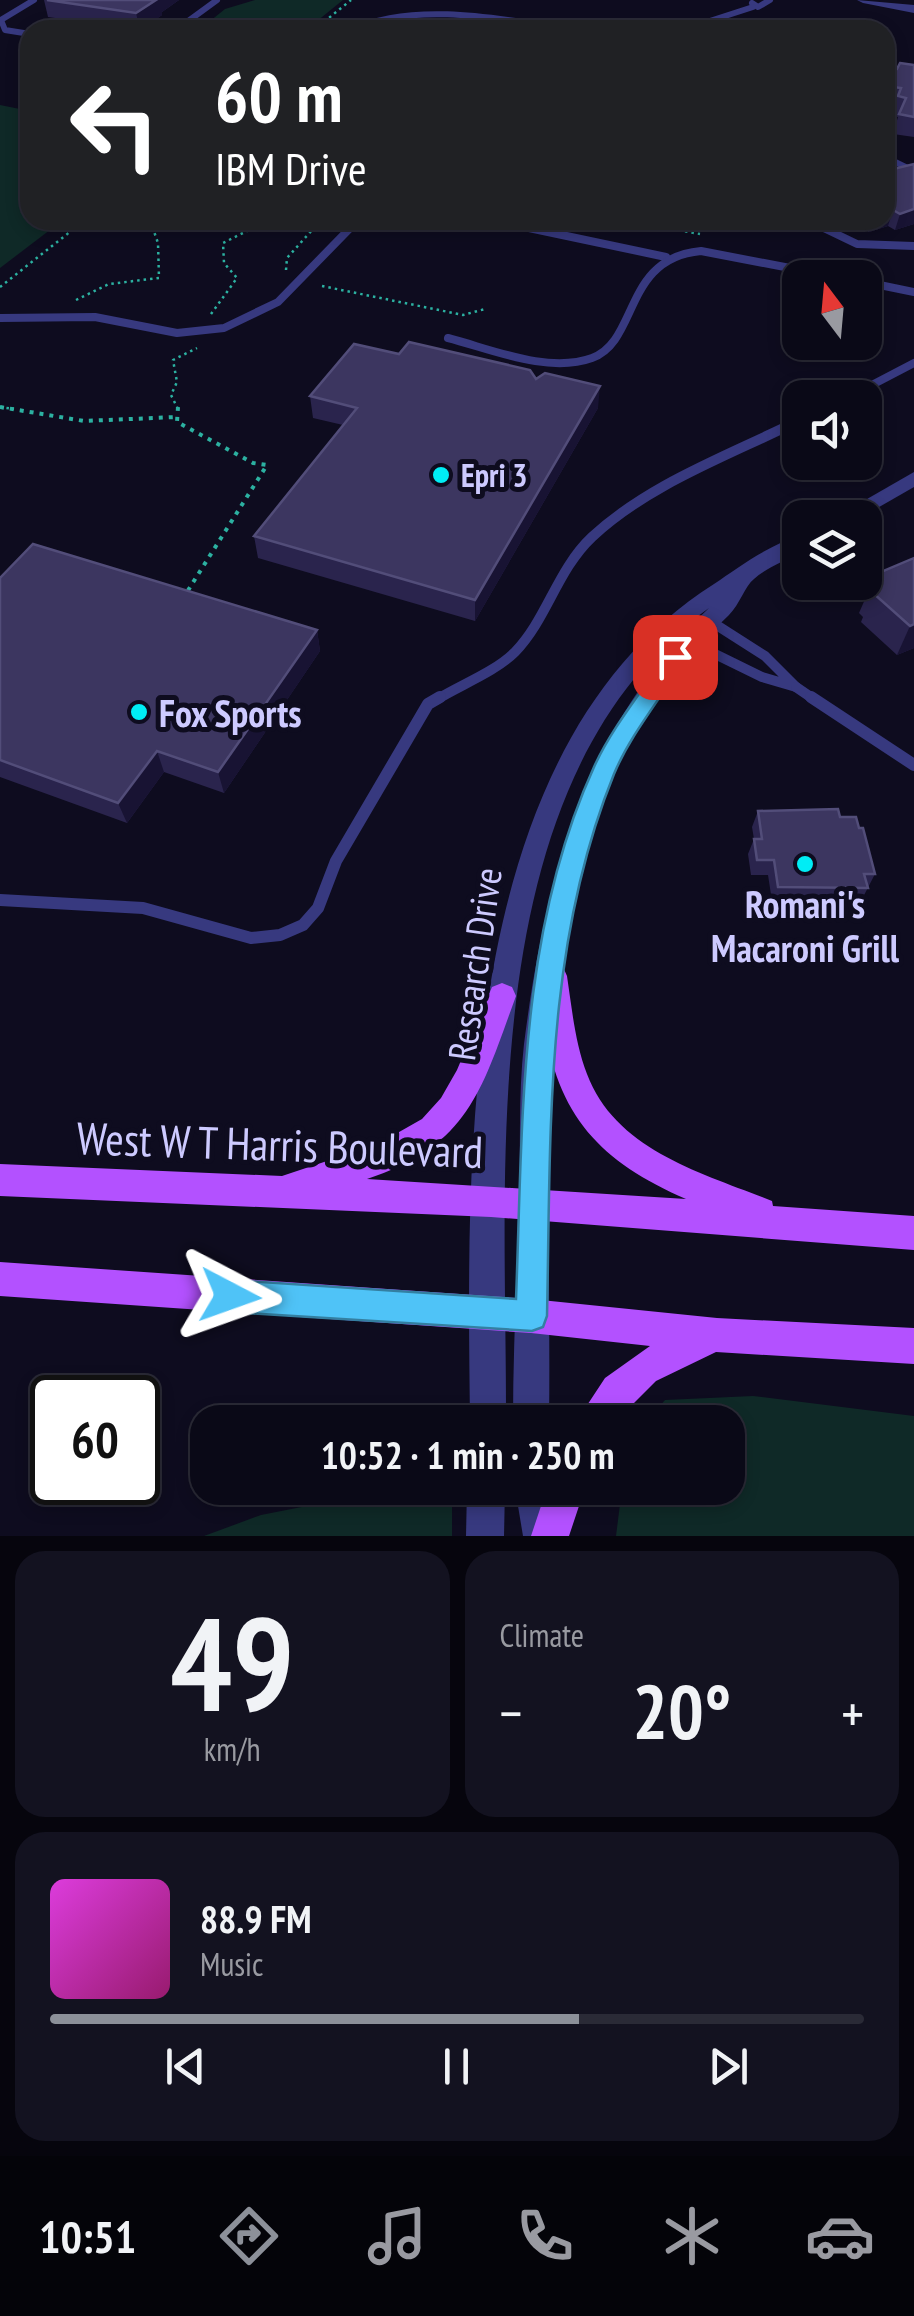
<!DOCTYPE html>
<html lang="en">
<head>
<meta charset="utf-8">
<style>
  :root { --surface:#0a0917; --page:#131220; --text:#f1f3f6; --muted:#999aa1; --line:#2a2a36; --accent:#8c9099 }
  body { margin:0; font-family:"PT Sans Narrow",sans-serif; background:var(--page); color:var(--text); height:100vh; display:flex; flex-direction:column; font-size:38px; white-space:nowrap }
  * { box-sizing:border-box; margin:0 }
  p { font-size:32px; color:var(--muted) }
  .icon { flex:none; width:55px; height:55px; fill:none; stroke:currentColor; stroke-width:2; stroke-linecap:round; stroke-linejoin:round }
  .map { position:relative; height:1536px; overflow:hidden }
  .sheet { display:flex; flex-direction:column; gap:15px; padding:15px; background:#06050d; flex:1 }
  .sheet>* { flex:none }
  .top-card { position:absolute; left:20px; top:20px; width:875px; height:210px; border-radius:30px; box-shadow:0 5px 15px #0003,0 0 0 2px var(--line); background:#202124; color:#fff; overflow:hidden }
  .needle { width:65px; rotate:344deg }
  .controls { position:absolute; left:782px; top:260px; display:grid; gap:20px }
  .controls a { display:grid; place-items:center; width:100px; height:100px; border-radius:20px; background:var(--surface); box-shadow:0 5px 15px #0003,0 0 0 2px var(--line); font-size:50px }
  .speed { position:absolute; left:30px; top:1375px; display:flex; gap:20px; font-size:50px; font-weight:700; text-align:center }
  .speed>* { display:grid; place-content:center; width:130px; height:130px; border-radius:50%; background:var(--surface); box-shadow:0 5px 15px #0003,0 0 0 2px var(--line); line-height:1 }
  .speed .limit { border:5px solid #111; border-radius:15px; background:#fff; color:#111 }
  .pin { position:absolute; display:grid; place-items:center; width:85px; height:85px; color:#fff; margin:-42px; border-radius:20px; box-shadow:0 5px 15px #0006 }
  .me { position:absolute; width:110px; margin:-55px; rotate:94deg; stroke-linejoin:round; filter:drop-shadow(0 0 8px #0008) }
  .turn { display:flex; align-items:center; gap:35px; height:210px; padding:0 30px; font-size:45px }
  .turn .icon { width:130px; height:130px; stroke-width:2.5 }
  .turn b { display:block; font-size:70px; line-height:85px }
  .big { font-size:75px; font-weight:700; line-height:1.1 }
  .sheet .card { flex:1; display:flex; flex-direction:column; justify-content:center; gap:15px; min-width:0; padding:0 35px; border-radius:30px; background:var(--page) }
  .sheet .dial { align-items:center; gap:0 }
  .dial b { font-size:130px; line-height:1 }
  .song { display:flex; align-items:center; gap:30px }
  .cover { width:120px; height:120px; border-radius:15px; background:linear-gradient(135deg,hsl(300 70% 55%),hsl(320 70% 35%)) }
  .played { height:10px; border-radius:5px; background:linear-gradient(90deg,var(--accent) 65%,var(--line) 65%) }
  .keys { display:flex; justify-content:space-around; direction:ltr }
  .heat { display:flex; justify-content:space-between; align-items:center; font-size:55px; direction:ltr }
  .sheet .tiles { flex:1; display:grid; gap:15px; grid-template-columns:1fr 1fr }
  .card:last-child { grid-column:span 2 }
  .trip { position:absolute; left:190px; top:1405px; width:555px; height:100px; border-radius:30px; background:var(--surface); box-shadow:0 5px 15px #0003,0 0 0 2px var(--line); font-weight:700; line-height:100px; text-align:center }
  .tabs { display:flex; height:160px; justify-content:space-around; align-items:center; background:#040409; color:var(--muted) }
  .tabs .icon { width:70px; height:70px }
  .tabs .selected { color:var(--accent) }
  .tabs b { font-size:45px; color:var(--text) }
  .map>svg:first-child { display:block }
  .green { fill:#0f2927 }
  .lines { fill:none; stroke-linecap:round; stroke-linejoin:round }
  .path-far1 { stroke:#2cb1a1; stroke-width:2.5; stroke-dasharray:2.5 4; stroke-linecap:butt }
  .path { stroke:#2cb1a1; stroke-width:4; stroke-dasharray:4 6; stroke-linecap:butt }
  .service-far3 { stroke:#37397f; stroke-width:6 }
  .service-far2 { stroke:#37397f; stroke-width:8 }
  .service-far1 { stroke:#37397f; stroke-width:10 }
  .service { stroke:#37397f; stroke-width:12 }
  .tertiary { fill:#37397f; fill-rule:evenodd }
  .primary { fill:#b351ff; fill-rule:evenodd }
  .wall { fill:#2a244d }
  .shaded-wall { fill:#181333 }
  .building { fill:#3c3660; stroke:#524d79; stroke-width:2.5 }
  .route { fill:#4fc3f7; stroke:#337fa1; stroke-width:2.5 }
  .poi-dot { fill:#00edf5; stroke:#0e0c1f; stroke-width:4 }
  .labels { text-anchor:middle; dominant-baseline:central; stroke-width:10; stroke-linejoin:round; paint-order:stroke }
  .far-poi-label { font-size:32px; font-weight:bold; fill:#cdcaff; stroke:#0e0c1f; text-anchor:start }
  .poi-label { font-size:38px; font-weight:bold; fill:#cdcaff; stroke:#0e0c1f; text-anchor:start }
  .street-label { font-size:38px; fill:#cdcaff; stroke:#0e0c1f }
  .near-street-label { font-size:45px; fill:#cdcaff; stroke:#0e0c1f }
</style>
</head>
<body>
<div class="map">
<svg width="914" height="1536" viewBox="0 0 914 1536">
  <rect width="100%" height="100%" fill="#0e0c1f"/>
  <g class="green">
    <path d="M255 0H343L306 30H199L225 9Z"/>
    <path d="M0 105 30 111V220H63L0 268Z"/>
    <path d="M753 1396 914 1416V1536H616L622 1488H728V1422H646L665 1400Z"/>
    <path d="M332 1501 452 1507V1536H204L261 1515Z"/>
  </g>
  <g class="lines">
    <g class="path-far1">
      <path d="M314 30 351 0"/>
      <path d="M621 220 700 234"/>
      <path d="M286 270 287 258 321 220"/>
      <path d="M322 286 463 315 485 309"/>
      <path d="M0 287 85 220"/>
      <path d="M76 300 109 284 159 278 158 243 150 220"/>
      <path d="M211 314 237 278 224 263 223 243 247 231 252 220"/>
      <path d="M0 407 14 409"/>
      <path d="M178 409 171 395 177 382 173 360 197 348"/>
    </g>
    <g class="path">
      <path d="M0 407 84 421 177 417"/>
      <path d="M178 407 177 422 253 463 267 465 187 592"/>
    </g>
    <g class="service-far3">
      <path d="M752 3 758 7 770 0"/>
      <path d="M176 30 217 0"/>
      <path d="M352 30C415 0 507 20 575 30"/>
      <path d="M682 30 753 7"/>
      <path d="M30 34 5 30 1 20 34 0"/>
      <path d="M885 157 914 171"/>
    </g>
    <g class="service-far2">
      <path d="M491 220 666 257"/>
      <path d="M807 220 857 244 914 246"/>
      <path d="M865 282 914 292"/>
      <path d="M0 318 95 317 177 333 224 328 278 302 358 220"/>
      <path d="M448 338C491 349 548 374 592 358 639 341 623 258 701 251L842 278"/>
      <path d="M847 398 914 363"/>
    </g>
    <g class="service-far1">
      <path d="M666 630 762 677 796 687 765 656 707 619"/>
      <path d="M796 687 815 700"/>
      <path d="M436 700C460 685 495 672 515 652 547 619 557 570 592 537 650 483 730 455 800 420"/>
    </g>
    <g class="service">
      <path d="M811 697 914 765"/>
      <path d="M0 900 143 908 251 938 280 935 303 925 318 908 336 861 428 704 440 697"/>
    </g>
    <g class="tertiary">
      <path d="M857 0 914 5V13L863 3Z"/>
      <path d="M914 472V487L860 518H834Z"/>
      <path d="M800 536V552C785 561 766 568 754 579 745 586 740 604 729 615 684 658 642 711 617 768 532 962 552 1214 549 1422H513C513 1349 517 1276 519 1203 521 1151 518 1096 524 1044 545 880 585 725 709 608 471 779 507 1163 506 1422H470C467 1153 456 747 714 584 739 567 770 544 800 536Z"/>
      <path d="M467 1488H505L504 1536H466Z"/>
      <path d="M515 1488H553L561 1536H523Z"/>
    </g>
    <g class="primary">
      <path d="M553 963 563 967 567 976C572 1009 575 1043 587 1074 616 1151 703 1173 772 1201L773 1206 914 1216V1250L491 1217 0 1196V1164L282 1176 378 1144 422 1119 441 1098 457 1070 492 987 502 983 512 987 516 996C482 1089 469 1146 367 1179L686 1199C601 1162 556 1116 544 1020 542 1003 536 983 543 967Z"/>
      <path d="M0 1262 531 1299 717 1318 914 1328V1364L716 1352 656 1381 615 1422H576L605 1378 650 1346 531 1333 0 1296Z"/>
      <path d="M547 1488H585L569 1536H531Z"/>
    </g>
  </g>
  <g class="wall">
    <path d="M44 0H179L162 12V15L140 30 48 17Z"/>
    <path d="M914 65V137L893 134 898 117 892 116 894 107 885 106V74L897 69Z"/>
    <path d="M914 164V224L895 230 888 226 869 232 849 220H885Z"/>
    <path d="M399 354 536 379 598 408 475 621 258 558 254 536 343 425 313 418 310 396Z"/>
    <path d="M914 558V648L897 655 861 622 863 617 859 613 876 574Z"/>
    <path d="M0 578 317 630 320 651 224 793 164 772 127 823 0 777Z"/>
    <path d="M758 811 840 817 859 828 875 874 860 903 772 901 768 875H751L748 854 754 839 752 827Z"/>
  </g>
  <g class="shaded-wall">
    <path d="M156 0H179L162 12V15L140 30 136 13Z"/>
    <path d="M914 209V224L895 230 900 214Z"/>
    <path d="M893 210 888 226 869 232 872 220H885V212Z"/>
    <path d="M600 386 598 408 475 621V600Z"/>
    <path d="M914 624V648L897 655 910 626Z"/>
    <path d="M317 630 320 651 224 793 218 772Z"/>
    <path d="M157 751 164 772 127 823 118 803Z"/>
  </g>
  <g class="building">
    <path d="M47 0H156L136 13Z"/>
    <path d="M900 63 914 65V117L899 114 906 98 898 96 901 88 885 86V74L888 68 897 69Z"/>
    <path d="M914 164V209L900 214 893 210 885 212V171Z"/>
    <path d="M409 342 530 370 536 379 545 373 600 386 475 600 254 536 357 408 310 396 354 344 399 354Z"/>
    <path d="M33 544 317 630 218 772 157 751 118 803 0 760V578Z"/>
    <path d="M914 558V624L910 626 873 593 878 590 871 584 882 579 876 574Z"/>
    <path d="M838 809 840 817H856L859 828H863L875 874H864L868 888 778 887 774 860H757L754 839H762L758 811Z"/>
  </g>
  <path class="route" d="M675 650 686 657C663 696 631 733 614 774 544 946 551 1133 547 1316L543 1327 532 1331 230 1312 219 1307 215 1296 219 1285 230 1280 516 1299C523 1121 518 933 594 767 612 727 644 689 668 652Z"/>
  <g class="poi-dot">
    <circle cx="441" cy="475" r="10"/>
    <circle cx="139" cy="712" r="10"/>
    <circle cx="805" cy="864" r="10"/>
  </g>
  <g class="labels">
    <g class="far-poi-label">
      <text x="461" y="475">Epri 3</text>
    </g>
    <g class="poi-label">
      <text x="159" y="712">Fox Sports</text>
      <text x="805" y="903" text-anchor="middle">Romani's<tspan x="805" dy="44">Macaroni Grill</tspan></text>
    </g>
    <g class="street-label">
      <text transform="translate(474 964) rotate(-82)">Research Drive</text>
    </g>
    <g class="near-street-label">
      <text transform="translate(280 1144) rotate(2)">West W T Harris Boulevard</text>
    </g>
  </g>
</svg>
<div class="controls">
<a><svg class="needle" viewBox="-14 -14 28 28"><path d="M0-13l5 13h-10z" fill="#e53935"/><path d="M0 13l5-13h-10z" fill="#999aa1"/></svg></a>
<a><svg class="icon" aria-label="sound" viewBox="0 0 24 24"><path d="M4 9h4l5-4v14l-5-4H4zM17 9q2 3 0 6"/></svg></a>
<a><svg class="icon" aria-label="layers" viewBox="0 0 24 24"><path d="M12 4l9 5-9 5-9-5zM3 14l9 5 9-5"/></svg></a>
</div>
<div class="speed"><div class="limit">60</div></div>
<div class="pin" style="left:675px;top:657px;background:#d93025"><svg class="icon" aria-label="arrive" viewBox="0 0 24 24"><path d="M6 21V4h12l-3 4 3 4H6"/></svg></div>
<svg class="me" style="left:230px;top:1296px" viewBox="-20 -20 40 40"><path d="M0-17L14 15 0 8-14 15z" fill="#4fc3f7" stroke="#fff" stroke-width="4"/></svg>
<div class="trip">10:52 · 1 min · 250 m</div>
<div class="top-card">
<div class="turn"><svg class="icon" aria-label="left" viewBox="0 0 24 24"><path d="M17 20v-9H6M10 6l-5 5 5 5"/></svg><div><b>60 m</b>IBM Drive</div></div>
</div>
</div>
<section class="sheet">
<div class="tiles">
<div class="card dial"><b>49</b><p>km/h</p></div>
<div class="card"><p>Climate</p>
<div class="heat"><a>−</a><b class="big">20°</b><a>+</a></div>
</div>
<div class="card">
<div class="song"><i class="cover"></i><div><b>88.9 FM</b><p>Music</p></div></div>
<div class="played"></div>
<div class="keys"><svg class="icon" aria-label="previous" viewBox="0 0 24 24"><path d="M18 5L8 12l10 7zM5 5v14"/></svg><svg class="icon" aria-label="pause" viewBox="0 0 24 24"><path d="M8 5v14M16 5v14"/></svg><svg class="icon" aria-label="next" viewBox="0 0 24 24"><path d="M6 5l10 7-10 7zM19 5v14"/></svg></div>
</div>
</div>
</section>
<nav class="tabs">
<b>10:51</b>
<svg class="icon selected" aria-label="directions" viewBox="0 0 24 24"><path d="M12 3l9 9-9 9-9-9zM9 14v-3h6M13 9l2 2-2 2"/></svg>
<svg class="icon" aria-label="music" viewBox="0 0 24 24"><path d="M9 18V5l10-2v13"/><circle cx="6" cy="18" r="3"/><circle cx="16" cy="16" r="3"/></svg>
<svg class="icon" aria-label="phone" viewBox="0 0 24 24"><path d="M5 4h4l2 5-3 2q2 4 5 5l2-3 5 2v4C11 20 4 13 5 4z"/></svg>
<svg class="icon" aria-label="climate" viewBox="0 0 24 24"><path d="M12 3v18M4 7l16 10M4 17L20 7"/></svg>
<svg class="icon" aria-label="car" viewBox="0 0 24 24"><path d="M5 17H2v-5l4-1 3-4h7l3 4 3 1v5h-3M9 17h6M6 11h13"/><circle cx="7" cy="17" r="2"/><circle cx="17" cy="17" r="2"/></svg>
</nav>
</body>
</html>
